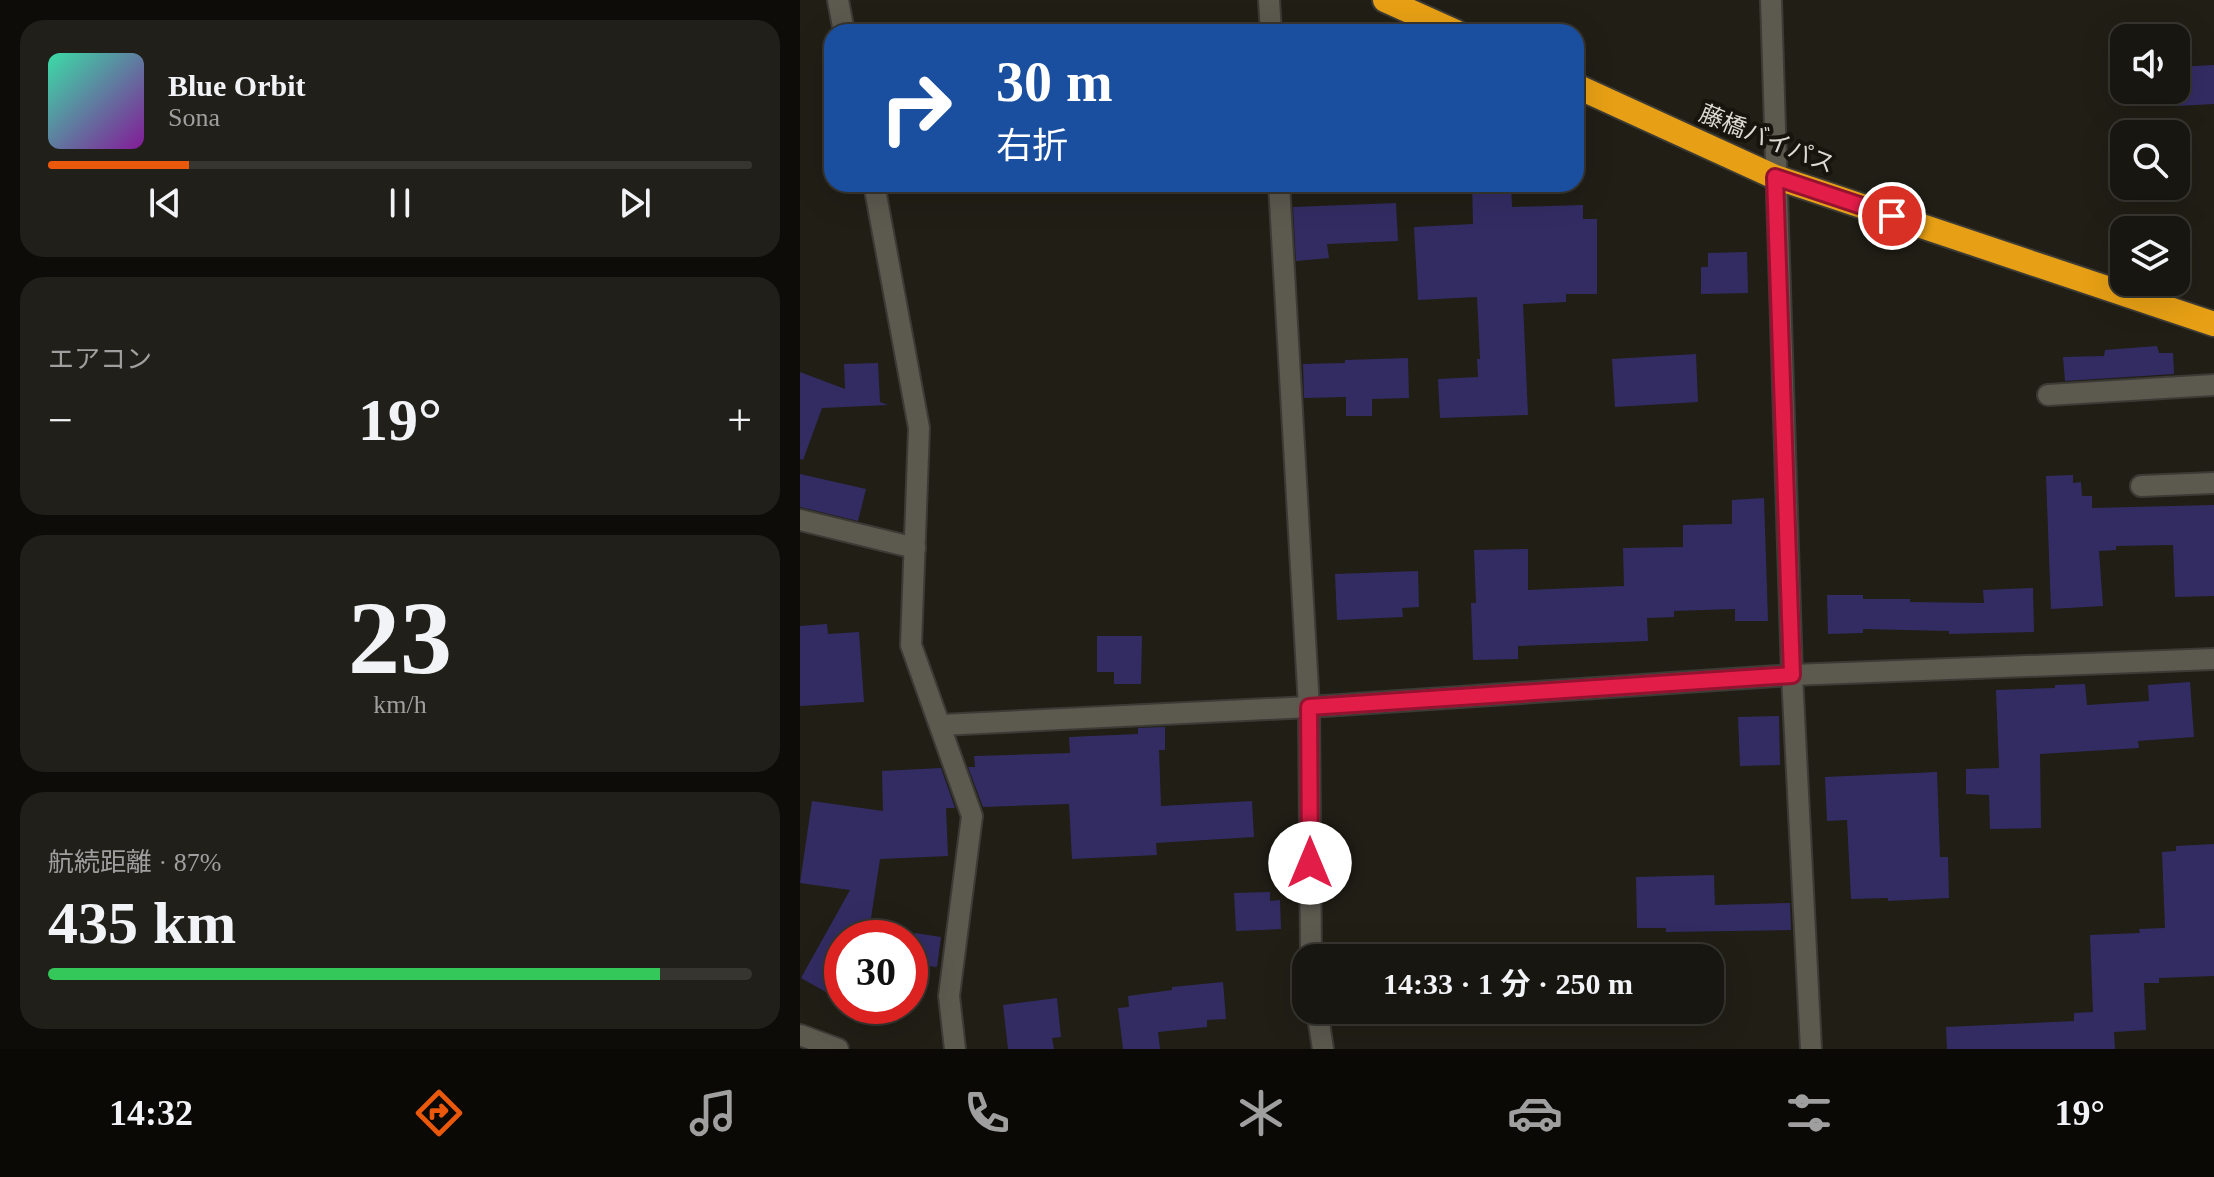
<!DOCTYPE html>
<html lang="ja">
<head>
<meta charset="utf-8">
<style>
  :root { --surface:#181610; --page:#211f19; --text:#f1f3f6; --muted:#9f9f9f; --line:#363530; --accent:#ea580c }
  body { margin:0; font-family:"Times New Roman","Noto Sans JP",serif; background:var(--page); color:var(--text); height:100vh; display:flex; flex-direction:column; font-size:30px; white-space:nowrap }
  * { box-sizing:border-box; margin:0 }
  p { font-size:26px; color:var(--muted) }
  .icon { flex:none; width:44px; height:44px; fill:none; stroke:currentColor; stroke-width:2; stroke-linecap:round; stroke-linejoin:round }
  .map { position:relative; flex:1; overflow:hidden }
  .panel { display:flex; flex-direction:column; gap:20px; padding:20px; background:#0d0c09; width:800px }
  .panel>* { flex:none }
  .guide { position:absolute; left:24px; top:24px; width:760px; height:168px; border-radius:24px; box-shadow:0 8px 32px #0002,0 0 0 2px var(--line); background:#1a4fa0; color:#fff; overflow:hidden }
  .buttons { position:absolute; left:1310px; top:24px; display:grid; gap:16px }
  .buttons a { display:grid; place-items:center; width:80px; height:80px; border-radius:16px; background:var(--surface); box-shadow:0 8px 32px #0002,0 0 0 2px var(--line); font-size:40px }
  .speed { position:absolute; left:24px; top:920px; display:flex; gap:16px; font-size:40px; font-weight:700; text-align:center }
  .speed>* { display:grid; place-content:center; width:104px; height:104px; border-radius:50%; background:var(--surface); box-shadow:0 8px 32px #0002,0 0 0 2px var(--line); line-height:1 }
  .speed .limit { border:12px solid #d22; background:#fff; color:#111 }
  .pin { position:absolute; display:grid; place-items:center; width:68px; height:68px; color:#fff; margin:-34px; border:4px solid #fff; border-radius:50%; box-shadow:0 2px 8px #0007 }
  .me { position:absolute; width:88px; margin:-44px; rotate:0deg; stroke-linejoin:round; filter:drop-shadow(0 0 6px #0008) }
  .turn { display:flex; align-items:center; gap:28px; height:168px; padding:0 40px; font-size:36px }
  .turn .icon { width:104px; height:104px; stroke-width:2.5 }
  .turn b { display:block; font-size:56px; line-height:68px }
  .big { font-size:60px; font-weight:700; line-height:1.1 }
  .panel .tile { flex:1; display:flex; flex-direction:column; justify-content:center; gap:12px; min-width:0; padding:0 28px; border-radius:24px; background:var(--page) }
  .panel .dial { align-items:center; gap:0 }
  .dial b { font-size:104px; line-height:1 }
  .song { display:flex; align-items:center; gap:24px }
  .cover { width:96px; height:96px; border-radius:12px; background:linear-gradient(135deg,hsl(160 70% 55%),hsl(290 70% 35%)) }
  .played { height:8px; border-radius:4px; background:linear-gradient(90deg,var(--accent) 20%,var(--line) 20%) }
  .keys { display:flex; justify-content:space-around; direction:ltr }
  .heat { display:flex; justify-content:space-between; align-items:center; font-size:44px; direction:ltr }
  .charge { height:12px; border-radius:6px; background:linear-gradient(90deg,#34c759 87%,var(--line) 0) }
  .trip { position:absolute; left:492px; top:944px; width:432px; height:80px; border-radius:24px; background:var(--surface); box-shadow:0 8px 32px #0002,0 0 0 2px var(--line); font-weight:700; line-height:80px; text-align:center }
  .dock { display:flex; height:128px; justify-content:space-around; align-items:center; background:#0a0906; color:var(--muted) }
  .dock .icon { width:56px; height:56px }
  .dock .active { color:var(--accent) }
  .dock b { font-size:36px; color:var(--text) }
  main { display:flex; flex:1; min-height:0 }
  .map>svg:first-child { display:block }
  .building { fill:#332c63 }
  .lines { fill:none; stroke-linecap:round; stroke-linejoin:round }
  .minor-casing { stroke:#3c3a35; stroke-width:24 }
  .highway-casing { stroke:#3c3a35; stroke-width:28 }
  .minor { stroke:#5c594f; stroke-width:20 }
  .highway { stroke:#e7a015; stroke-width:24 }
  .route-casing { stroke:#92132f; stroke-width:20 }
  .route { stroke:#e11d48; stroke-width:14 }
  .labels { text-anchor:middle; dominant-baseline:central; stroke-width:8; stroke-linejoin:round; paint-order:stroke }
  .street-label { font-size:24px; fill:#dcdad5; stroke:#17140d }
</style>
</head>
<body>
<main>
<section class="panel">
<div class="tile">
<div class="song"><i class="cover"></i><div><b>Blue Orbit</b><p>Sona</p></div></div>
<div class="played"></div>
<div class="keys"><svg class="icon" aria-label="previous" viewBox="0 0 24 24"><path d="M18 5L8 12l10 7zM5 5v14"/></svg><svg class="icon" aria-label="pause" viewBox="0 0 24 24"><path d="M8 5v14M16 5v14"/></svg><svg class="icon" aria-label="next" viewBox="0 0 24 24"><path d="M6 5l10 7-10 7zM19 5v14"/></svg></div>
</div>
<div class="tile"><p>エアコン</p>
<div class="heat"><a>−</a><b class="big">19°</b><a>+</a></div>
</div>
<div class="tile dial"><b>23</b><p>km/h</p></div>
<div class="tile"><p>航続距離 · 87%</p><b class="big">435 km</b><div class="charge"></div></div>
</section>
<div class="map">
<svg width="1414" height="1049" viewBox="0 0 1414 1049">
  <rect width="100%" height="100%" fill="#201e15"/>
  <g class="building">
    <path d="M1414 65V104L1376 106V67Z"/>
    <path d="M672 184H711L712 207 783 205V219H797V294H766V302L723 304 728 415 640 418 638 379 678 377 677 359H680L677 297 618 300 614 227 673 224Z"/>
    <path d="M596 203 598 241 527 244 529 258 496 261 493 207Z"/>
    <path d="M947 252 948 293 901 294V267H908V253Z"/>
    <path d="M1357 346 1359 353H1373L1374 374 1265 381 1263 357 1304 356 1305 350Z"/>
    <path d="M896 354 898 402 815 407 812 359Z"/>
    <path d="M608 358 609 398 572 399V416H546V397L504 398 503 364 545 363V360Z"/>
    <path d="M78 363 80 402 88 405 22 408 3 460 0 459V372L45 389 44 364Z"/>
    <path d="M0 474 66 489 58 521 0 507Z"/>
    <path d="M1273 475V483L1281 482 1282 496H1292V508L1414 505V596L1375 597 1373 545 1316 546V550L1299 551 1303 606 1251 609 1246 476Z"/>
    <path d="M964 498 968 621H935V609L874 611V617L847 618 848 641 718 646V659L673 660 671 603H676L674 550 728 549V590L824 586 823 548 883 547V525L932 524V500Z"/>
    <path d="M618 571 619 607 602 608 603 617 537 620 535 574Z"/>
    <path d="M1233 588 1234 632 1149 634V631L1063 629V633L1028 634 1027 595H1063V599H1110V602L1184 603 1183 590Z"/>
    <path d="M27 624 28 634 59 632 64 702 0 706V626Z"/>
    <path d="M297 636H342L341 684H314V672H297Z"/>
    <path d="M1390 682 1394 737 1338 741 1339 748 1240 754 1241 828 1190 829 1189 795 1166 794V769L1199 768 1196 690 1255 688V685L1285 684 1287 705 1349 701 1348 685Z"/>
    <path d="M979 716 980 765 940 766 938 717Z"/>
    <path d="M365 727V750H359L361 806 452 801 454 837 356 843 357 855 272 859 269 804 183 807 168 767H175L174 756 270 753 269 737 338 734V728Z"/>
    <path d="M141 768 155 808H146L148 856 80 859 68 938H42V1001L1 978 50 890 0 883 12 801 83 811 82 771Z"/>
    <path d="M1137 772 1140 857H1148L1149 898 1088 901V898L1051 899 1047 820 1027 821 1025 777Z"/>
    <path d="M1414 844V976L1359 978V983H1344L1346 1030 1314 1032 1315 1049H1147L1146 1027 1274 1021V1013L1293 1012 1290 935 1340 933 1339 929 1365 928 1362 852 1376 851V846Z"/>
    <path d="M914 875 915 905 990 903 991 930 866 932V928H837L836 877Z"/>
    <path d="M470 892V901L480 900 481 929 436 931 434 893Z"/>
    <path d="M115 933 141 937 137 967 111 964Z"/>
    <path d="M423 982 426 1019 407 1020V1027L358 1032 360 1049H323L318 1008 329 1007 328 996 372 990V987Z"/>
    <path d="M257 998 261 1037 252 1038 254 1049H208L203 1005Z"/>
  </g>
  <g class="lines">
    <defs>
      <g id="minor">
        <path d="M38 0 44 32"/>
        <path d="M469 0 471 32"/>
        <path d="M971 0 992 675 1011 1049"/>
        <path d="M74 184 119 428 111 645 172 816 149 996 155 1049"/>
        <path d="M479 184 509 707 511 958"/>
        <path d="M1248 395 1414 385"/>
        <path d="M1341 486 1414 483"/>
        <path d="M0 520 115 548"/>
        <path d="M141 725 509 707 992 675 1414 659"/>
        <path d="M517 1010 523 1049"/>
        <path d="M0 1035 38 1049"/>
      </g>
      <g id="highway">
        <path d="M585 0 656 32"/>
        <path d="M776 86 975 177 1414 324"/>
      </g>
    </defs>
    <use href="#minor" class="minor-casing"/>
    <use href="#highway" class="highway-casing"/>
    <use href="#minor" class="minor"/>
    <use href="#highway" class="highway"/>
  </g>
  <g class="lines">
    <defs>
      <path id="route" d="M510 863 509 707 992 675 975 177 1092 216"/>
    </defs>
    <use href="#route" class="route-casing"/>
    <use href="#route" class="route"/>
  </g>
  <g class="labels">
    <g class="street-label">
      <text transform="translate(967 139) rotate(22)">藤橋バイパス</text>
    </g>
  </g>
</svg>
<div class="buttons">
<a><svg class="icon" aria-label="sound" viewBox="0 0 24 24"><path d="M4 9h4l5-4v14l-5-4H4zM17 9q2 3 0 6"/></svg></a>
<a><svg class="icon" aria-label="search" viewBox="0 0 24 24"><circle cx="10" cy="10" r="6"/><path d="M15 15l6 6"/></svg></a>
<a><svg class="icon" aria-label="layers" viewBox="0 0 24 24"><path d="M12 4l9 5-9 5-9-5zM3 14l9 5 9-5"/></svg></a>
</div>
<div class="speed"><div class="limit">30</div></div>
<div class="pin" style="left:1092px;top:216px;background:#d93025"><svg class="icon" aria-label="arrive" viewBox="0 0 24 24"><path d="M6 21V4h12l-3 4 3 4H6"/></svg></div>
<svg class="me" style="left:510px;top:863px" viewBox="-20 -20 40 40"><circle r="19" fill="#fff"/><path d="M0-13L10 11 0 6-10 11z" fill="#e11d48"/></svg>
<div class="trip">14:33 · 1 分 · 250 m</div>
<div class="guide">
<div class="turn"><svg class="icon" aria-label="right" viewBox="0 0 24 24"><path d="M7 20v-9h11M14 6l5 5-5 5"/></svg><div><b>30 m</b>右折</div></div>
</div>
</div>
</main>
<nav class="dock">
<b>14:32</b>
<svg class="icon active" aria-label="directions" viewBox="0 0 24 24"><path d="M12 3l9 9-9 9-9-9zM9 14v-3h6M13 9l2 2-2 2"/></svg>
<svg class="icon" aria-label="music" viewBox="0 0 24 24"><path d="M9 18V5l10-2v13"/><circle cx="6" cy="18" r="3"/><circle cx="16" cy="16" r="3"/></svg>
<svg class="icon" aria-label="phone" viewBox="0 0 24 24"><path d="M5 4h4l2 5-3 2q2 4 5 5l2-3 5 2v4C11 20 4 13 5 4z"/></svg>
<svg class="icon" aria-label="climate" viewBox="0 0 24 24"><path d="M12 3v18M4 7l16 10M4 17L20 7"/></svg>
<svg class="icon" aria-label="car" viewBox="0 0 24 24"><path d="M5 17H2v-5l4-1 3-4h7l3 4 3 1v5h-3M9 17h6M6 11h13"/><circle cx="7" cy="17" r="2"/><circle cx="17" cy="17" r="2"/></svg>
<svg class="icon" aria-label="filters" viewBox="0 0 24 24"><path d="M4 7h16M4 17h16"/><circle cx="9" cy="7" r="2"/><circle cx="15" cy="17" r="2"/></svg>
<b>19°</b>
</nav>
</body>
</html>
